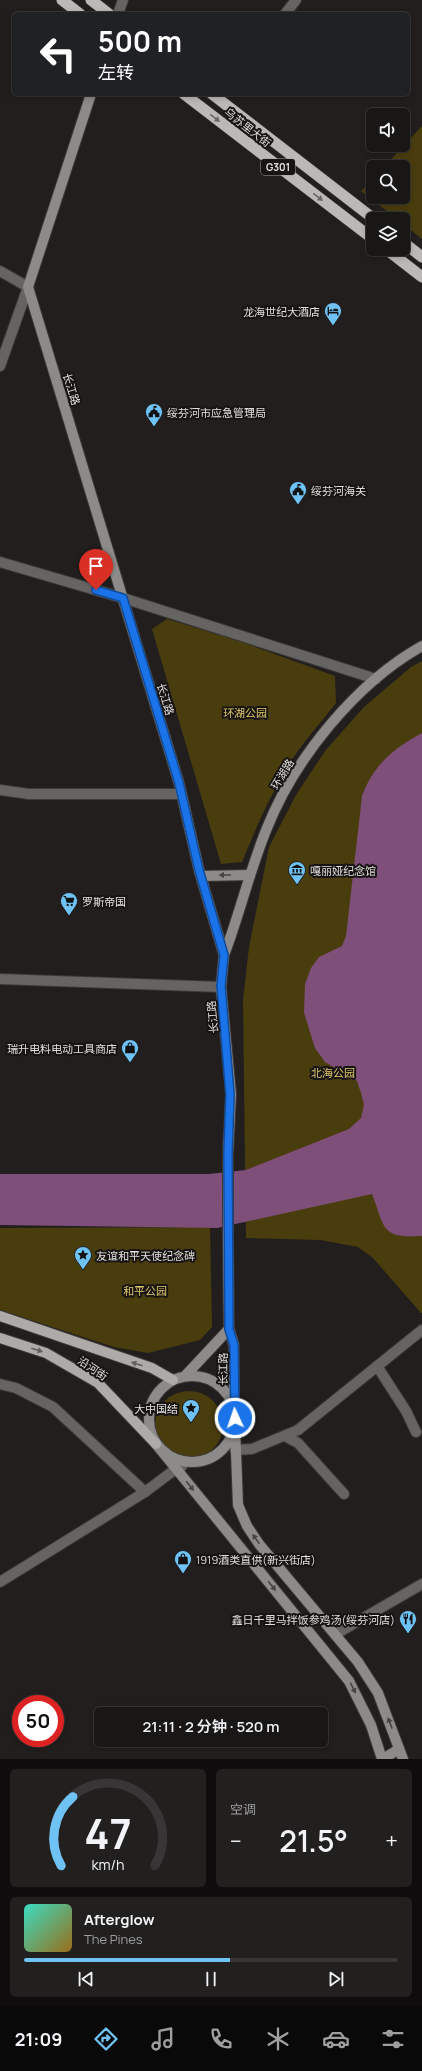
<!DOCTYPE html>
<html lang="zh">
<head>
<meta charset="utf-8">
<style>
  :root { --surface:#191616; --page:#221f1f; --text:#f1f3f6; --muted:#9f9fa1; --line:#373535; --accent:#6fc2f4 }
  body { margin:0; font-family:Manrope,"Noto Sans SC",sans-serif; background:var(--page); color:var(--text); height:100vh; display:flex; flex-direction:column; font-size:15px; white-space:nowrap }
  * { box-sizing:border-box; margin:0 }
  p { font-size:13px; color:var(--muted) }
  .icon { flex:none; width:22px; height:22px; fill:none; stroke:currentColor; stroke-width:2; stroke-linecap:round; stroke-linejoin:round }
  .map { position:relative; height:1759px; overflow:hidden }
  .drawer { display:flex; flex-direction:column; gap:10px; padding:10px; background:#0e0c0c; flex:1 }
  .drawer>* { flex:none }
  .banner { position:absolute; left:12px; top:12px; width:398px; height:84px; border-radius:6px; box-shadow:0 2px 6px #0003,0 0 0 1px var(--line); background:#202124; color:#fff; overflow:hidden }
  .tools { position:absolute; left:366px; top:108px; display:grid; gap:8px }
  .tools a { display:grid; place-items:center; width:44px; height:44px; border-radius:6px; background:var(--surface); box-shadow:0 2px 6px #0003,0 0 0 1px var(--line); font-size:20px }
  .speed { position:absolute; left:12px; top:1695px; display:flex; gap:8px; font-size:20px; font-weight:700; text-align:center }
  .speed>* { display:grid; place-content:center; width:52px; height:52px; border-radius:50%; background:var(--surface); box-shadow:0 2px 6px #0003,0 0 0 1px var(--line); line-height:1 }
  .speed .limit { border:6px solid #d22; background:#fff; color:#111 }
  .pin { position:absolute; display:grid; place-items:center; width:34px; height:34px; color:#fff; margin:-41px -17px; border-radius:50% 50% 50% 0; rotate:-45deg; box-shadow:0 0 4px #0007 }
  .pin .icon { rotate:45deg }
  .me { position:absolute; width:44px; margin:-22px; rotate:357deg; stroke-linejoin:round; filter:drop-shadow(0 0 3px #0008) }
  .turn { display:flex; align-items:center; gap:14px; height:84px; padding:0 20px; font-size:18px }
  .turn .icon { width:52px; height:52px; stroke-width:2.5 }
  .turn b { display:block; font-size:28px; line-height:34px }
  .big { font-size:30px; font-weight:600; line-height:1.1 }
  .drawer .card { flex:1; display:flex; flex-direction:column; justify-content:center; gap:6px; min-width:0; padding:0 14px; border-radius:6px; background:var(--page) }
  .drawer .dial { align-items:center; gap:0 }
  .dial svg { height:104px; overflow:visible; fill:none; stroke:var(--line); stroke-width:7; stroke-linecap:round; text-anchor:middle }
  .dial text { fill:var(--text); stroke:none }
  .song { display:flex; align-items:center; gap:12px }
  .cover { width:48px; height:48px; border-radius:6px; background:linear-gradient(135deg,hsl(170 70% 55%),hsl(40 70% 35%)) }
  .played { height:4px; border-radius:2px; background:linear-gradient(90deg,var(--accent) 55%,var(--line) 55%) }
  .keys { display:flex; justify-content:space-around; direction:ltr }
  .heat { display:flex; justify-content:space-between; align-items:center; font-size:22px; direction:ltr }
  .drawer .tiles { flex:1; display:grid; gap:10px; grid-template-columns:1fr 1fr }
  .card:last-child { grid-column:span 2 }
  .trip { position:absolute; left:94px; top:1707px; width:234px; height:40px; border-radius:6px; background:var(--surface); box-shadow:0 2px 6px #0003,0 0 0 1px var(--line); font-weight:600; line-height:40px; text-align:center }
  .tabs { display:flex; height:64px; justify-content:space-around; align-items:center; background:#0a0909; color:var(--muted) }
  .tabs .icon { width:28px; height:28px }
  .tabs .selected { color:var(--accent) }
  .tabs b { font-size:18px; color:var(--text) }
  .map>svg:first-child { display:block }
  .green { fill:#493d0e }
  .water { fill:#7e4f79 }
  .lines { fill:none; stroke-linecap:round; stroke-linejoin:round }
  .minor-casing { stroke:#3c3938; stroke-width:12 }
  .tertiary-casing { stroke:#3c3938; stroke-width:12 }
  .secondary-casing { stroke:#3c3938; stroke-width:12 }
  .primary-casing { stroke:#3c3938; stroke-width:12 }
  .trunk-casing { stroke:#3c3938; stroke-width:12 }
  .minor { stroke:#656462; stroke-width:10 }
  .tertiary { stroke:#656462; stroke-width:10 }
  .secondary { stroke:#8d8b89; stroke-width:10 }
  .primary { stroke:#adaaa7; stroke-width:10 }
  .trunk { stroke:#bbb8b5; stroke-width:11 }
  .oneway { fill:#6a6664 }
  .oneway2 { fill:#474443 }
  .oneway3 { fill:#625f5e }
  .route-casing { stroke:#114b97; stroke-width:10 }
  .route { stroke:#1a73e8; stroke-width:7 }
  .labels { text-anchor:middle; dominant-baseline:central; stroke-width:4; stroke-linejoin:round; paint-order:stroke }
  .shield { fill:#181414; stroke:#a5a2a1; stroke-width:1 }
  .shield-label { font-size:10px; font-weight:bold; fill:#e1dfde }
  .street-label { font-size:11px; fill:#e1dfde; stroke:#181414 }
  .poi-label { font-size:11px; fill:#e1dfde; stroke:#181414; text-anchor:start }
  .park-label { font-size:11px; fill:#dfc769; stroke:#181414 }
</style>
</head>
<body>
<div class="map">
<svg width="422" height="1759" viewBox="0 0 422 1759">
  <rect width="100%" height="100%" fill="#211e1d"/>
  <g class="green">
    <path d="M422 126V239L403 224V219H397L361 191 373 179V197H403V167H384Z"/>
    <path d="M167 619 242 642 335 676 336 703C321 722 305 740 291 761 271 793 256 828 242 862L221 864 152 629Z"/>
    <path d="M422 661V1313H421L373 1258 358 1247 320 1240 246 1238 243 1000 249 947 269 847 296 795 325 751 364 707 411 667Z"/>
    <path d="M210 1227 212 1327 200 1340 148 1353 114 1347 0 1310V1228Z"/>
    <circle cx="189" cy="1425" r="34"/>
  </g>
  <path class="water" d="M422 733V1236C380 1239 385 1227 372 1194L217 1228 0 1225V1174H209L246 1170 349 1129 361 1118 364 1105 361 1093 357 1081 325 1062 315 1048 304 1013 305 984 311 968 319 957 342 946 346 936 362 796C374 764 393 749 422 733Z"/>
  <g class="lines">
    <defs>
      <g id="minor">
        <path d="M285 14 296 0"/>
        <path d="M377 1366 406 1411 416 1432"/>
        <path d="M0 1384 16 1388 53 1407 145 1492"/>
        <path d="M285 1436 298 1443 344 1494"/>
        <path d="M235 1450 252 1449 298 1430 422 1330"/>
      </g>
      <g id="tertiary">
        <path d="M118 14 123 0"/>
        <path d="M0 271 28 287 0 366"/>
        <path d="M0 562 123 598 376 679"/>
        <path d="M0 790 29 794H181"/>
        <path d="M0 979 221 987"/>
        <path d="M0 1582 145 1492 185 1462 178 1471"/>
        <path d="M336 1634 422 1584"/>
      </g>
      <g id="secondary">
        <path d="M91 94 28 287 179 783 199 870 224 955 221 987 231 1094 228 1153V1237L229 1329 234 1345V1409"/>
        <path d="M201 876 250 875"/>
        <path d="M224 955C240 913 250 869 267 828 295 758 356 683 422 646"/>
        <circle cx="192" cy="1419" r="43"/>
        <path d="M185 1376 229 1329"/>
        <path d="M235 1426 238 1505 247 1526 259 1544 358 1662 378 1693 403 1759"/>
        <path d="M156 1444 349 1681 371 1725 382 1759"/>
        <path d="M383 1759 399 1749"/>
      </g>
      <g id="primary">
        <path d="M0 1316 152 1368 173 1380"/>
        <path d="M0 1338 46 1353 98 1383 156 1444"/>
      </g>
      <g id="trunk">
        <path d="M62 0 80 14"/>
        <path d="M91 0 109 14"/>
        <path d="M184 94 373 239"/>
        <path d="M212 94 374 219"/>
        <path d="M403 242 422 257"/>
        <path d="M386 249 422 277"/>
      </g>
    </defs>
    <use href="#minor" class="minor-casing"/>
    <use href="#tertiary" class="tertiary-casing"/>
    <use href="#secondary" class="secondary-casing"/>
    <use href="#primary" class="primary-casing"/>
    <use href="#trunk" class="trunk-casing"/>
    <use href="#minor" class="minor"/>
    <use href="#tertiary" class="tertiary"/>
    <use href="#secondary" class="secondary"/>
    <use href="#primary" class="primary"/>
    <use href="#trunk" class="trunk"/>
  </g>
  <defs><path id="oneway-solid" d="M-6-.8H1V-3.2L6.5 0L1 3.2V.8H-6Z"/></defs>
  <g class="oneway">
    <use href="#oneway-solid" transform="translate(215 118) rotate(38)"/>
    <use href="#oneway-solid" transform="translate(318 197) rotate(38)"/>
  </g>
  <g class="oneway2">
    <use href="#oneway-solid" transform="translate(225 875) rotate(180)"/>
    <use href="#oneway-solid" transform="translate(190 1486) rotate(51)"/>
    <use href="#oneway-solid" transform="translate(256 1539) rotate(-125)"/>
    <use href="#oneway-solid" transform="translate(272 1586) rotate(51)"/>
    <use href="#oneway-solid" transform="translate(353 1688) rotate(63)"/>
    <use href="#oneway-solid" transform="translate(390 1723) rotate(-111)"/>
  </g>
  <g class="oneway3">
    <use href="#oneway-solid" transform="translate(37 1350) rotate(18)"/>
    <use href="#oneway-solid" transform="translate(137 1364) rotate(-163)"/>
  </g>
  <g class="lines">
    <defs>
      <path id="route" d="M96 590 123 598 179 783 199 870 224 955 221 986 230 1094 228 1153 229 1329 234 1345 235 1418"/>
    </defs>
    <use href="#route" class="route-casing"/>
    <use href="#route" class="route"/>
  </g>
  <defs>
    <symbol id="hotel-pin" viewBox="-11 -11 22 30"><path d="M0 17L-7.5 6A9.5 9.5 0 1 1 7.5 6Z" fill="#6fc2f4" stroke="#181414"/><path d="M-6-4.5h1.5V1H6V5H4.5V3h-9V5H-6ZM-4 0a1.8 1.8 0 1 1 3.6 0ZM.5 0V-2.5h3Q6-2.5 6 0Z" fill="#111"/></symbol>
    <symbol id="civic-pin" viewBox="-11 -11 22 30"><path d="M0 17L-7.5 6A9.5 9.5 0 1 1 7.5 6Z" fill="#6fc2f4" stroke="#181414"/><path d="M-.6-6.5H3V-4.5H.6V-3L4-1V1h2V6H-6V1h2V-1L-.6-3ZM-1.2 2.5V6h2.4V2.5Z" fill="#111"/></symbol>
    <symbol id="museum-pin" viewBox="-11 -11 22 30"><path d="M0 17L-7.5 6A9.5 9.5 0 1 1 7.5 6Z" fill="#6fc2f4" stroke="#181414"/><path d="M0-6L6-3V-2H-6V-3ZM-5-1h2V3h-2ZM-1-1h2V3h-2ZM3-1h2V3H3ZM-6 4H6V6H-6Z" fill="#111"/></symbol>
    <symbol id="supermarket-pin" viewBox="-11 -11 22 30"><path d="M0 17L-7.5 6A9.5 9.5 0 1 1 7.5 6Z" fill="#6fc2f4" stroke="#181414"/><path d="M-6-5.5h2.5l.6 2H6L4.5 2H-2.5L-4.4-4H-6ZM-1.5 3.2a1.3 1.3 0 1 0 .1 0ZM3 3.2a1.3 1.3 0 1 0 .1 0Z" fill="#111"/></symbol>
    <symbol id="shop-pin" viewBox="-11 -11 22 30"><path d="M0 17L-7.5 6A9.5 9.5 0 1 1 7.5 6Z" fill="#6fc2f4" stroke="#181414"/><path d="M-5-2.5h2.3a2.7 3.5 0 0 1 5.4 0H5L5.5 6h-11ZM-1.5-2.5h3a1.5 2.3 0 0 0-3 0Z" fill="#111"/></symbol>
    <symbol id="sight-pin" viewBox="-11 -11 22 30"><path d="M0 17L-7.5 6A9.5 9.5 0 1 1 7.5 6Z" fill="#6fc2f4" stroke="#181414"/><path d="M0-6L1.8-2.2L6-1.7L2.9 1.2L3.7 5.4L0 3.3L-3.7 5.4L-2.9 1.2L-6-1.7L-1.8-2.2Z" fill="#111"/></symbol>
    <symbol id="restaurant-pin" viewBox="-11 -11 22 30"><path d="M0 17L-7.5 6A9.5 9.5 0 1 1 7.5 6Z" fill="#6fc2f4" stroke="#181414"/><path d="M-5-6h1v4h1v-4h1v4h1v-4h1v5L-1.5 .5V6h-2V.5L-5-1ZM5-6V6H3V1.5H1.5Q1.5-4 5-6Z" fill="#111"/></symbol>
  </defs>
  <g fill-rule="evenodd">
    <use href="#hotel-pin" x="323" y="301" width="20" height="27"/>
    <use href="#civic-pin" x="144" y="402" width="20" height="27"/>
    <use href="#civic-pin" x="288" y="480" width="20" height="27"/>
    <use href="#museum-pin" x="287" y="860" width="20" height="27"/>
    <use href="#supermarket-pin" x="59" y="891" width="20" height="27"/>
    <use href="#shop-pin" x="120" y="1038" width="20" height="27"/>
    <use href="#sight-pin" x="73" y="1245" width="20" height="27"/>
    <use href="#sight-pin" x="181" y="1398" width="20" height="27"/>
    <use href="#shop-pin" x="173" y="1549" width="20" height="27"/>
    <use href="#restaurant-pin" x="398" y="1609" width="20" height="27"/>
  </g>
  <g class="labels">
    <rect class="shield" x="261" y="159" width="34" height="16" rx="3"/>
    <g class="shield-label">
      <text x="278" y="167">G301</text>
    </g>
    <g class="street-label">
      <text transform="translate(248 127) rotate(38)">乌苏里大街</text>
      <text transform="translate(72 389) rotate(73)">长江路</text>
      <text transform="translate(166 699) rotate(73)">长江路</text>
      <text transform="translate(282 774) rotate(-59)">环湖路</text>
      <text transform="translate(212 1017) rotate(-95)">长江路</text>
      <text transform="translate(93 1368) rotate(34)">沿河街</text>
      <text transform="translate(222 1369) rotate(-90)">长江路</text>
    </g>
    <g class="poi-label">
      <text x="320" y="311" text-anchor="end">龙海世纪大酒店</text>
      <text x="167" y="412">绥芬河市应急管理局</text>
      <text x="311" y="490">绥芬河海关</text>
      <text x="310" y="870">嘎丽娅纪念馆</text>
      <text x="82" y="901">罗斯帝国</text>
      <text x="117" y="1048" text-anchor="end">瑞升电料电动工具商店</text>
      <text x="96" y="1255">友谊和平天使纪念碑</text>
      <text x="178" y="1408" text-anchor="end">大中国结</text>
      <text x="196" y="1559">1919酒类直供(新兴街店)</text>
      <text x="395" y="1619" text-anchor="end">鑫日千里马拌饭参鸡汤(绥芬河店)</text>
    </g>
    <g class="park-label">
      <text x="245" y="712">环湖公园</text>
      <text x="333" y="1072">北海公园</text>
      <text x="145" y="1290">和平公园</text>
    </g>
  </g>
</svg>
<div class="tools">
<a><svg class="icon" aria-label="sound" viewBox="0 0 24 24"><path d="M4 9h4l5-4v14l-5-4H4zM17 9q2 3 0 6"/></svg></a>
<a><svg class="icon" aria-label="search" viewBox="0 0 24 24"><circle cx="10" cy="10" r="6"/><path d="M15 15l6 6"/></svg></a>
<a><svg class="icon" aria-label="layers" viewBox="0 0 24 24"><path d="M12 4l9 5-9 5-9-5zM3 14l9 5 9-5"/></svg></a>
</div>
<div class="speed"><div class="limit">50</div></div>
<div class="pin" style="left:96px;top:590px;background:#d93025"><svg class="icon" aria-label="arrive" viewBox="0 0 24 24"><path d="M6 21V4h12l-3 4 3 4H6"/></svg></div>
<svg class="me" style="left:235px;top:1418px" viewBox="-20 -20 40 40"><circle r="17" fill="#1a73e8" stroke="#fff" stroke-width="3"/><path d="M0-11L8 9 0 5-8 9z" fill="#fff"/></svg>
<div class="trip">21:11 · 2 分钟 · 520 m</div>
<div class="banner">
<div class="turn"><svg class="icon" aria-label="left" viewBox="0 0 24 24"><path d="M17 20v-9H6M10 6l-5 5 5 5"/></svg><div><b>500 m</b>左转</div></div>
</div>
</div>
<section class="drawer">
<div class="tiles">
<div class="card dial"><svg viewBox="0 0 100 80">
<path d="M14 69A42 42 0 1 1 86 69"/>
<path d="M14 69A42 42 0 0 1 23 16" stroke="#6fc2f4"/>
<text x="50" y="56" font-size="32" font-weight="700">47</text>
<text x="50" y="72" font-size="11">km/h</text>
</svg></div>
<div class="card"><p>空调</p>
<div class="heat"><a>−</a><b class="big">21.5°</b><a>+</a></div>
</div>
<div class="card">
<div class="song"><i class="cover"></i><div><b>Afterglow</b><p>The Pines</p></div></div>
<div class="played"></div>
<div class="keys"><svg class="icon" aria-label="previous" viewBox="0 0 24 24"><path d="M18 5L8 12l10 7zM5 5v14"/></svg><svg class="icon" aria-label="pause" viewBox="0 0 24 24"><path d="M8 5v14M16 5v14"/></svg><svg class="icon" aria-label="next" viewBox="0 0 24 24"><path d="M6 5l10 7-10 7zM19 5v14"/></svg></div>
</div>
</div>
</section>
<nav class="tabs">
<b>21:09</b>
<svg class="icon selected" aria-label="directions" viewBox="0 0 24 24"><path d="M12 3l9 9-9 9-9-9zM9 14v-3h6M13 9l2 2-2 2"/></svg>
<svg class="icon" aria-label="music" viewBox="0 0 24 24"><path d="M9 18V5l10-2v13"/><circle cx="6" cy="18" r="3"/><circle cx="16" cy="16" r="3"/></svg>
<svg class="icon" aria-label="phone" viewBox="0 0 24 24"><path d="M5 4h4l2 5-3 2q2 4 5 5l2-3 5 2v4C11 20 4 13 5 4z"/></svg>
<svg class="icon" aria-label="climate" viewBox="0 0 24 24"><path d="M12 3v18M4 7l16 10M4 17L20 7"/></svg>
<svg class="icon" aria-label="car" viewBox="0 0 24 24"><path d="M5 17H2v-5l4-1 3-4h7l3 4 3 1v5h-3M9 17h6M6 11h13"/><circle cx="7" cy="17" r="2"/><circle cx="17" cy="17" r="2"/></svg>
<svg class="icon" aria-label="filters" viewBox="0 0 24 24"><path d="M4 7h16M4 17h16"/><circle cx="9" cy="7" r="2"/><circle cx="15" cy="17" r="2"/></svg>
</nav>
</body>
</html>
